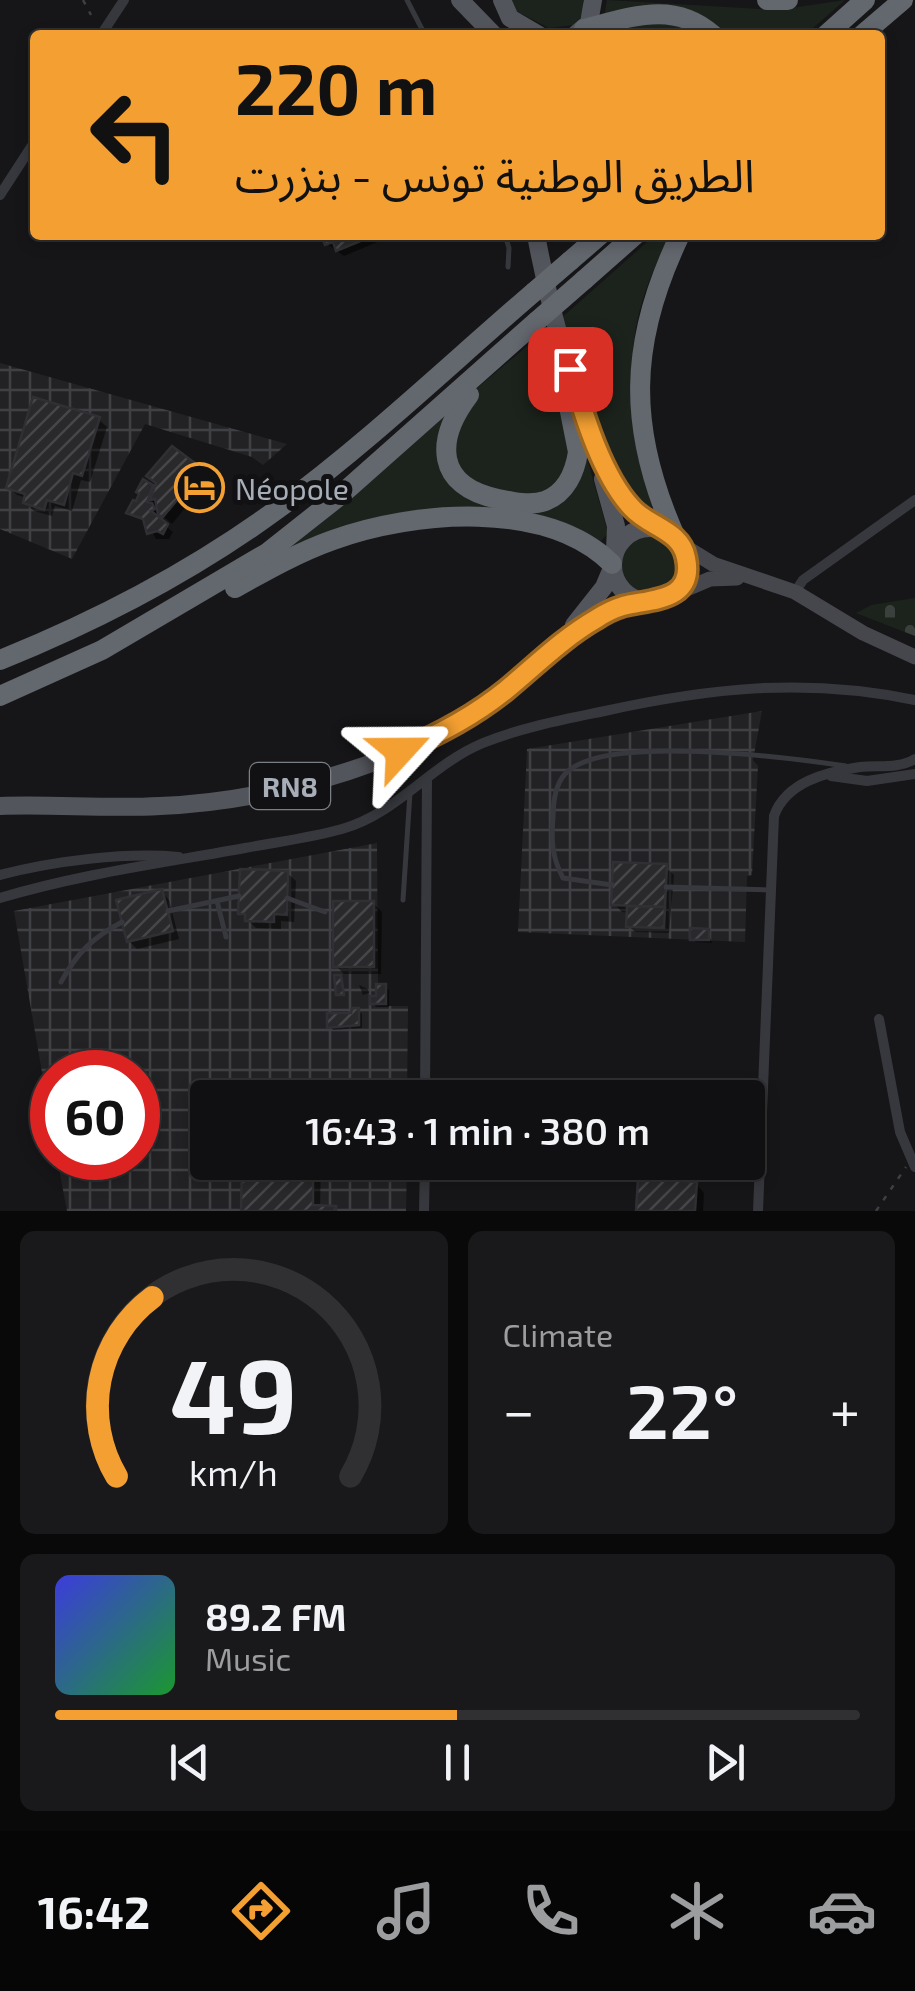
<!DOCTYPE html>
<html lang="en">
<head>
<meta charset="utf-8">
<style>
  :root { --surface:#101012; --page:#19191b; --text:#f1f3f6; --muted:#9c9d9f; --line:#303032; --accent:#f39f32 }
  body { margin:0; font-family:"Exo 2","Noto Sans Arabic",sans-serif; background:var(--page); color:var(--text); height:100vh; display:flex; flex-direction:column; font-size:38px; white-space:nowrap }
  * { box-sizing:border-box; margin:0 }
  p { font-size:32px; color:var(--muted) }
  .icon { flex:none; width:55px; height:55px; fill:none; stroke:currentColor; stroke-width:2; stroke-linecap:round; stroke-linejoin:round }
  .map { position:relative; height:1211px; overflow:hidden }
  .details { display:flex; flex-direction:column; gap:20px; padding:20px; background:#09090a; flex:1 }
  .details>* { flex:none }
  .hud { position:absolute; left:30px; top:30px; width:855px; height:210px; border-radius:10px; box-shadow:0 5px 15px #0003,0 0 0 2px var(--line); background:#f39f32; color:#111; overflow:hidden }
  .speed { position:absolute; left:30px; top:1050px; display:flex; gap:20px; font-size:50px; font-weight:700; text-align:center }
  .speed>* { display:grid; place-content:center; width:130px; height:130px; border-radius:50%; background:var(--surface); box-shadow:0 5px 15px #0003,0 0 0 2px var(--line); line-height:1 }
  .speed .limit { border:15px solid #d22; background:#fff; color:#111 }
  .pin { position:absolute; display:grid; place-items:center; width:85px; height:85px; color:#fff; margin:-42px; border-radius:20px; box-shadow:0 5px 15px #0006 }
  .me { position:absolute; width:110px; margin:-55px; rotate:66deg; stroke-linejoin:round; filter:drop-shadow(0 0 8px #0008) }
  .turn { display:flex; align-items:center; gap:35px; height:210px; padding:0 40px; font-size:45px }
  .turn .icon { width:130px; height:130px; stroke-width:2.5 }
  .turn b { display:block; font-size:70px; line-height:85px }
  .big { font-size:75px; font-weight:600; line-height:1.1 }
  .details .tile { flex:1; display:flex; flex-direction:column; justify-content:center; gap:15px; min-width:0; padding:0 35px; border-radius:15px; background:var(--page) }
  .details .dial { align-items:center; gap:0 }
  .dial svg { height:260px; overflow:visible; fill:none; stroke:var(--line); stroke-width:7; stroke-linecap:round; text-anchor:middle }
  .dial text { fill:var(--text); stroke:none }
  .song { display:flex; align-items:center; gap:30px }
  .cover { width:120px; height:120px; border-radius:15px; background:linear-gradient(135deg,hsl(240 70% 55%),hsl(130 70% 35%)) }
  .played { height:10px; border-radius:5px; background:linear-gradient(90deg,var(--accent) 50%,var(--line) 50%) }
  .keys { display:flex; justify-content:space-around; direction:ltr }
  .heat { display:flex; justify-content:space-between; align-items:center; font-size:55px; direction:ltr }
  .details .tiles { flex:1; display:grid; gap:20px; grid-template-columns:1fr 1fr }
  .tile:last-child { grid-column:span 2 }
  .trip { position:absolute; left:190px; top:1080px; width:575px; height:100px; border-radius:10px; background:var(--surface); box-shadow:0 5px 15px #0003,0 0 0 2px var(--line); font-weight:600; line-height:100px; text-align:center }
  .tab-bar { display:flex; height:160px; justify-content:space-around; align-items:center; background:#060607; color:var(--muted) }
  .tab-bar .icon { width:70px; height:70px }
  .tab-bar .on { color:var(--accent) }
  .tab-bar b { font-size:45px; color:var(--text) }
  .map>svg:first-child { display:block }
  .industrial { fill:url(#industrial-grid) }
  .green { fill:#1c231c }
  .cemetery { fill:url(#cemetery-stones) }
  .shadow { fill:#0007 }
  .building { fill:url(#building-hatch); stroke:#303034; stroke-width:2.5 }
  .lines { fill:none; stroke-linecap:round; stroke-linejoin:round }
  .path { stroke:#3d3f44; stroke-width:2.5; stroke-dasharray:5 8; stroke-linecap:butt }
  .lane { stroke:#37383d; stroke-width:5 }
  .street { stroke:#37383d; stroke-width:10 }
  .secondary { stroke:#45474d; stroke-width:15 }
  .primary { stroke:#53555c; stroke-width:18 }
  .highway { stroke:#63676e; stroke-width:20 }
  .highway-bridge { stroke:#63676e; stroke-width:20 }
  .route-casing { stroke:#9e6720; stroke-width:25 }
  .route { stroke:#f39f32; stroke-width:18 }
  .labels { text-anchor:middle; dominant-baseline:central; stroke-width:10; stroke-linejoin:round; paint-order:stroke }
  .shield { fill:#111113; stroke:#7a7f86; stroke-width:2.5 }
  .shield-label { font-size:28px; font-weight:bold; fill:#a7aeb8 }
  .poi-label { font-size:30px; fill:#a7aeb8; stroke:#111113; text-anchor:start }
</style>
</head>
<body>
<div class="map">
<svg width="915" height="1211" viewBox="0 0 915 1211">
  <defs>
    <pattern id="industrial-grid" width="8" height="8" patternUnits="userSpaceOnUse" patternTransform="scale(2.5)"><rect width="8" height="8" fill="#222225"/><path d="M0 4h8M4 0v8" fill="none" stroke="#3f4043"/></pattern>
    <pattern id="cemetery-stones" width="16" height="16" patternUnits="userSpaceOnUse" patternTransform="scale(2.5)"><rect width="16" height="16" fill="#1c231c"/><path d="M2 7V4a2 2 0 0 1 4 0v3zM10 15v-3a2 2 0 0 1 4 0v3z" fill="#3a403b"/></pattern>
    <pattern id="building-hatch" width="6" height="6" patternUnits="userSpaceOnUse" patternTransform="scale(2.5)"><rect width="6" height="6" fill="#29292c"/><path d="M-1 1l2-2M0 6l6-6M5 7l2-2" fill="none" stroke="#454648"/></pattern>
  </defs>
  <rect width="100%" height="100%" fill="#161618"/>
  <g class="industrial">
    <path d="M0 363 287 444 263 465 252 457 145 424 72 559 0 529Z"/>
    <path d="M762 711 753 760 758 766 752 875 747 876 745 942 518 932 527 749Z"/>
    <path d="M377 843 378 983 386 984V1004L378 1006H408L407 1097 208 1098V1162L407 1163 406 1211H67L57 1158H138V1072H52V1130L14 911Z"/>
  </g>
  <g class="green">
    <path d="M510 0H583L584 13 574 25 549 28 514 10Z"/>
    <path d="M607 0 778 10 845 0 805 35H716L704 23 604 18Z"/>
    <path d="M672 18 701 35H601L613 27Z"/>
    <path d="M655 235H671C615 336 629 398 655 504L648 509 625 485 602 439 585 451 608 533 601 541 581 532 491 514 276 556 567 313Z"/>
    <circle cx="650" cy="565" r="29"/>
  </g>
  <path class="cemetery" d="M915 598V636L856 613 872 605Z"/>
  <g class="shadow">
    <path d="M336 235H392V236L344 256 327 244Z"/>
    <path d="M98 419 107 427 90 482 81 480 72 511 55 506 52 516 34 511 25 503 27 498 17 495 9 487Z"/>
    <path d="M201 471 209 479 172 524 161 514 156 518 173 532 169 539H156L147 523 129 512 151 487 156 492 158 485 149 476Z"/>
    <path d="M666 867 674 875 669 933 635 932 629 926V913L622 912 614 904Z"/>
    <path d="M287 873 296 881 294 922 281 921V929L256 928 241 913Z"/>
    <path d="M161 891 169 900 179 939 137 949 129 941Z"/>
    <path d="M373 903 382 912 381 974H344L336 966Z"/>
    <path d="M708 931 712 943 696 942 692 939Z"/>
    <path d="M359 985 368 989 369 993 363 995Z"/>
    <path d="M385 987 389 990V1007H376L373 1003Z"/>
    <path d="M358 1010 362 1014V1028L333 1030 330 1027 354 1016Z"/>
    <path d="M330 1083 339 1092V1098H308Z"/>
    <path d="M244 1162H321L320 1208 338 1211H244Z"/>
    <path d="M696 1184 704 1193 703 1211H638Z"/>
  </g>
  <g class="building">
    <path d="M329 235H375L336 251 333 242 325 245 322 238Z"/>
    <path d="M33 397 100 417 82 476 73 473 64 505 47 500 44 510 23 503 25 494 6 488Z"/>
    <path d="M172 446 203 469 162 518 158 514 155 499 150 500 156 483 146 476Z"/>
    <path d="M143 479 153 485 147 502 152 503 155 509 151 511 168 524 163 534 157 531 147 534 143 519 126 513 133 500 136 501 139 494 136 492Z"/>
    <path d="M613 862 667 864 665 907 611 905Z"/>
    <path d="M240 869 288 871 287 915 274 914V922L245 921V914H238Z"/>
    <path d="M162 889 173 931 127 942 116 900Z"/>
    <rect x="333" y="901" width="41" height="66"/>
    <path d="M627 906 665 907 664 928 626 927Z"/>
    <path d="M690 928 709 929V940H690Z"/>
    <path d="M334 975H341L344 995H336Z"/>
    <path d="M376 984H386V1004H370V996H376Z"/>
    <path d="M352 1008H359V1025L327 1028V1013H351Z"/>
    <path d="M305 1080 331 1081V1098H243L305 1097Z"/>
    <path d="M242 1162H313V1205L336 1206V1211H241Z"/>
    <path d="M638 1178 697 1182 695 1211H636Z"/>
  </g>
  <g class="lines">
    <g class="path">
      <path d="M83 0 91 15"/>
      <path d="M876 1211 906 1167"/>
    </g>
    <g class="lane">
      <path d="M407 0 425 35"/>
      <path d="M505 235 509 248 508 267"/>
      <path d="M612 885 563 878C552 857 551 841 553 818 553 804 555 785 565 774 602 733 792 758 846 766"/>
      <path d="M666 887 770 890"/>
      <path d="M287 898 325 912"/>
      <path d="M403 900 410 793"/>
      <path d="M217 901 226 937"/>
      <path d="M168 911 239 896"/>
      <path d="M61 982C77 953 92 938 122 922"/>
    </g>
    <g class="street">
      <path d="M101 35 124 0"/>
      <path d="M0 195 35 141"/>
      <path d="M795 592 803 580 915 500"/>
      <path d="M831 776 867 781 915 774"/>
      <path d="M0 875C53 861 125 852 179 857"/>
      <path d="M0 898C80 874 163 863 245 848 277 842 310 838 342 829 398 813 430 765 483 743 520 728 561 720 600 712 708 688 805 677 915 700"/>
      <path d="M879 1019 900 1132 915 1167"/>
      <path d="M425 1098 427 778"/>
      <path d="M609 1162 760 1170"/>
      <path d="M424 1211 425 1162"/>
      <path d="M758 1211 774 816C786 782 826 772 860 767 879 765 898 769 915 759"/>
    </g>
    <g class="secondary">
      <path d="M682 545 713 564 795 592 863 633 915 657"/>
      <path d="M672 595 710 579 737 578"/>
    </g>
    <g class="primary">
      <path d="M460 0 494 35"/>
      <path d="M502 0 510 18 539 35"/>
      <path d="M575 35 589 23 593 0"/>
      <path d="M536 235C549 304 585 458 632 508 640 518 653 524 663 530"/>
      <path d="M603 479 616 526 615 550"/>
      <circle cx="650" cy="565" r="37"/>
      <path d="M574 625 604 587 612 568"/>
      <path d="M0 806C53 804 107 809 160 806 251 802 348 778 431 738 505 703 569 612 647 602"/>
    </g>
    <g class="highway">
      <path d="M767 0H788"/>
      <path d="M584 29C631 17 674 0 713 35"/>
      <path d="M826 35 865 0"/>
      <path d="M862 35 903 0"/>
      <path d="M570 261 600 235"/>
      <path d="M584 280 635 235"/>
      <path d="M469 395C435 440 435 486 498 499 512 502 531 506 545 501 566 493 575 472 578 452L560 361"/>
      <path d="M676 538C627 429 628 343 680 235"/>
      <path d="M235 588C267 570 299 552 333 540 413 511 547 499 612 564"/>
      <path d="M0 660C99 620 193 571 279 508 369 442 450 364 534 292"/>
      <path d="M0 696 102 650 267 553 343 493 537 321"/>
    </g>
    <g class="highway-bridge">
      <path d="M534 292 570 261"/>
      <path d="M537 321 584 280"/>
    </g>
  </g>
  <g class="lines">
    <defs>
      <path id="route" d="M400 751C438 735 474 716 506 690 535 666 563 638 596 619 605 613 613 609 623 606 650 599 695 602 686 558 681 530 649 527 632 508 601 475 583 412 570 369"/>
    </defs>
    <use href="#route" class="route-casing"/>
    <use href="#route" class="route"/>
  </g>
  <defs>
    <symbol id="hotel-ring" viewBox="-11 -11 22 22"><circle r="9.5" fill="#111113" stroke="#f39f32" stroke-width="1.5"/><path d="M-6-4.5h1.5V1H6V5H4.5V3h-9V5H-6ZM-4 0a1.8 1.8 0 1 1 3.6 0ZM.5 0V-2.5h3Q6-2.5 6 0Z" fill="#f39f32"/></symbol>
  </defs>
  <g fill-rule="evenodd">
    <use href="#hotel-ring" x="172" y="460" width="55" height="55"/>
  </g>
  <g class="labels">
    <rect class="shield" x="250" y="763" width="80" height="46" rx="8"/>
    <g class="shield-label">
      <text x="290" y="786">RN8</text>
    </g>
    <g class="poi-label">
      <text x="235" y="488">Néopole</text>
    </g>
  </g>
</svg>
<div class="speed"><div class="limit">60</div></div>
<div class="pin" style="left:570px;top:369px;background:#d93025"><svg class="icon" aria-label="arrive" viewBox="0 0 24 24"><path d="M6 21V4h12l-3 4 3 4H6"/></svg></div>
<svg class="me" style="left:400px;top:751px" viewBox="-20 -20 40 40"><path d="M0-17L14 15 0 8-14 15z" fill="#f39f32" stroke="#fff" stroke-width="4"/></svg>
<div class="trip">16:43 · 1 min · 380 m</div>
<div class="hud">
<div class="turn"><svg class="icon" aria-label="left" viewBox="0 0 24 24"><path d="M17 20v-9H6M10 6l-5 5 5 5"/></svg><div><b>220 m</b>الطريق الوطنية تونس - بنزرت</div></div>
</div>
</div>
<section class="details">
<div class="tiles">
<div class="tile dial"><svg viewBox="0 0 100 80">
<path d="M14 69A42 42 0 1 1 86 69"/>
<path d="M14 69A42 42 0 0 1 25 14" stroke="#f39f32"/>
<text x="50" y="56" font-size="32" font-weight="700">49</text>
<text x="50" y="72" font-size="11">km/h</text>
</svg></div>
<div class="tile"><p>Climate</p>
<div class="heat"><a>−</a><b class="big">22°</b><a>+</a></div>
</div>
<div class="tile">
<div class="song"><i class="cover"></i><div><b>89.2 FM</b><p>Music</p></div></div>
<div class="played"></div>
<div class="keys"><svg class="icon" aria-label="previous" viewBox="0 0 24 24"><path d="M18 5L8 12l10 7zM5 5v14"/></svg><svg class="icon" aria-label="pause" viewBox="0 0 24 24"><path d="M8 5v14M16 5v14"/></svg><svg class="icon" aria-label="next" viewBox="0 0 24 24"><path d="M6 5l10 7-10 7zM19 5v14"/></svg></div>
</div>
</div>
</section>
<nav class="tab-bar">
<b>16:42</b>
<svg class="icon on" aria-label="directions" viewBox="0 0 24 24"><path d="M12 3l9 9-9 9-9-9zM9 14v-3h6M13 9l2 2-2 2"/></svg>
<svg class="icon" aria-label="music" viewBox="0 0 24 24"><path d="M9 18V5l10-2v13"/><circle cx="6" cy="18" r="3"/><circle cx="16" cy="16" r="3"/></svg>
<svg class="icon" aria-label="phone" viewBox="0 0 24 24"><path d="M5 4h4l2 5-3 2q2 4 5 5l2-3 5 2v4C11 20 4 13 5 4z"/></svg>
<svg class="icon" aria-label="climate" viewBox="0 0 24 24"><path d="M12 3v18M4 7l16 10M4 17L20 7"/></svg>
<svg class="icon" aria-label="car" viewBox="0 0 24 24"><path d="M5 17H2v-5l4-1 3-4h7l3 4 3 1v5h-3M9 17h6M6 11h13"/><circle cx="7" cy="17" r="2"/><circle cx="17" cy="17" r="2"/></svg>
</nav>
</body>
</html>
